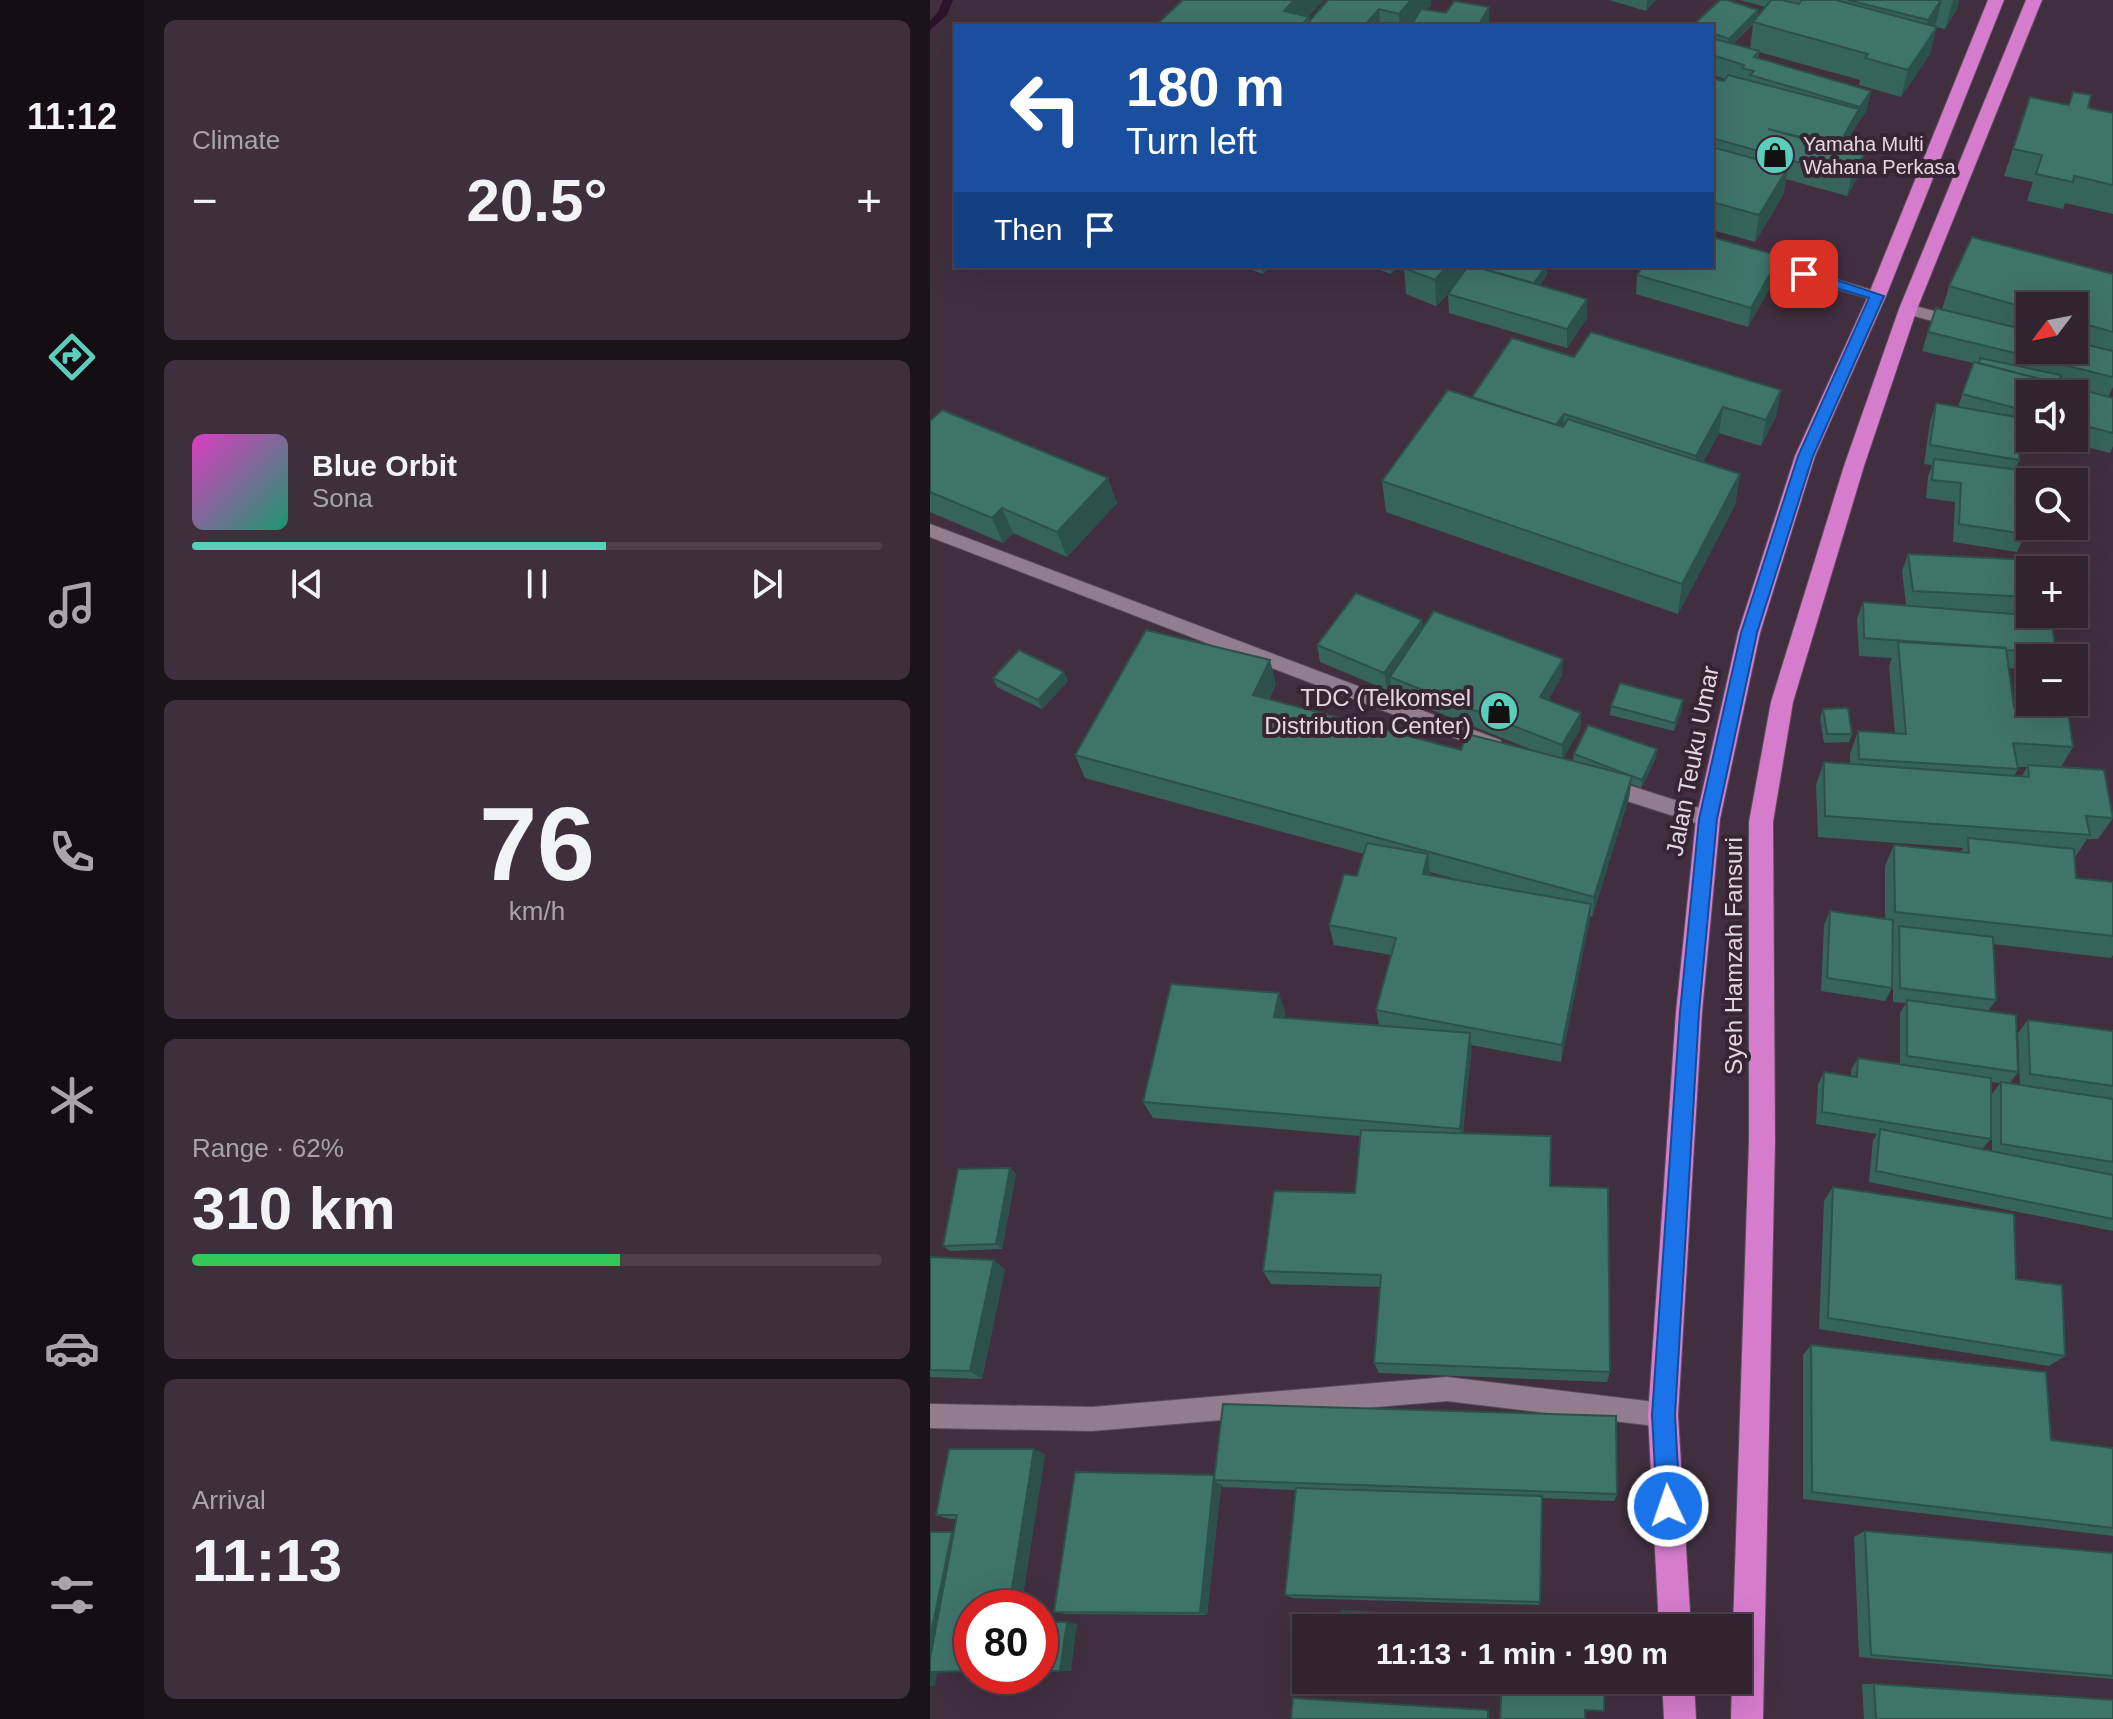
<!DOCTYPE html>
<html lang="en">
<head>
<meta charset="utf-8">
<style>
  :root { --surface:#31232f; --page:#3d2f3b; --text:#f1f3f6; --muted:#a8a4aa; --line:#4c404b; --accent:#5bcebb }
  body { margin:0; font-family:Arial,sans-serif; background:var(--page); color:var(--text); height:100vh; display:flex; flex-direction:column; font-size:30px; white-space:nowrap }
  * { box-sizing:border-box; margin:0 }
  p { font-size:26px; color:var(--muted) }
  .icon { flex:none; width:44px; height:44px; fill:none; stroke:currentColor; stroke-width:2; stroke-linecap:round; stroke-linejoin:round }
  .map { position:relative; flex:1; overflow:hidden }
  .sheet { display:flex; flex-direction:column; gap:20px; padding:20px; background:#1b131a; width:786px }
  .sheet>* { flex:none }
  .banner { position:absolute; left:24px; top:24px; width:760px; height:244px; border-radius:0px; box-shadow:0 8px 32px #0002,0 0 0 2px var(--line); background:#1a4fa0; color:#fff; overflow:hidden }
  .needle { width:52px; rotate:238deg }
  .fabs { position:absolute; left:1086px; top:292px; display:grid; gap:16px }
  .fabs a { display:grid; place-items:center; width:72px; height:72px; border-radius:0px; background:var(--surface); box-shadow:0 8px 32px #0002,0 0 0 2px var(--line); font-size:40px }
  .speed { position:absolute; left:24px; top:1590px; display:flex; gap:16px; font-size:40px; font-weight:700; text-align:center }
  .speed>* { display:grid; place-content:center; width:104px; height:104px; border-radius:50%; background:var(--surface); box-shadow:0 8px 32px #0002,0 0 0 2px var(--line); line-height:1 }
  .speed .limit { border:12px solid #d22; background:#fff; color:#111 }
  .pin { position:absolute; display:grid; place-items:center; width:68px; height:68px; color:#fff; margin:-34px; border-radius:16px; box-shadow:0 4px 12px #0006 }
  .me { position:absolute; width:88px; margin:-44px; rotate:357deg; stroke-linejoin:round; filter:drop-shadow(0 0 6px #0008) }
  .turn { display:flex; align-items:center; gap:28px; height:168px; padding:0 40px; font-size:36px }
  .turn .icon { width:104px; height:104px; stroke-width:2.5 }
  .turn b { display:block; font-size:56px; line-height:68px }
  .then { display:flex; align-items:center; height:76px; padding:0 40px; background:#0003; gap:16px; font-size:30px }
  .big { font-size:60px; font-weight:700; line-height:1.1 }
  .sheet .widget { flex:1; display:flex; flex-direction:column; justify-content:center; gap:12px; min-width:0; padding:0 28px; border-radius:12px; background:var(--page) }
  .sheet .dial { align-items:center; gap:0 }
  .dial b { font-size:104px; line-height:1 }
  .song { display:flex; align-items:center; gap:24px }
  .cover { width:96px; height:96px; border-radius:12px; background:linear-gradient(135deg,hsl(310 70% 55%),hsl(160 70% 35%)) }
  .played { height:8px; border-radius:4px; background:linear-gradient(90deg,var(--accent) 60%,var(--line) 60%) }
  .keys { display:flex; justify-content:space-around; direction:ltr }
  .heat { display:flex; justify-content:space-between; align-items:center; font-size:44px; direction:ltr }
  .charge { height:12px; border-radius:6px; background:linear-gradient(90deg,#34c759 62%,var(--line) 0) }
  .trip { position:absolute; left:362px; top:1614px; width:460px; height:80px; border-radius:0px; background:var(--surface); box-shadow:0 8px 32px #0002,0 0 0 2px var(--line); font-weight:700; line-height:80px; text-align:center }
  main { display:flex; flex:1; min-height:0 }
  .menu { display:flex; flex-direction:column; width:144px; justify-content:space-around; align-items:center; background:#140e13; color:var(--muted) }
  .menu .icon { width:56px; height:56px }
  .menu .selected { color:var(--accent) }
  .menu b { font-size:36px; color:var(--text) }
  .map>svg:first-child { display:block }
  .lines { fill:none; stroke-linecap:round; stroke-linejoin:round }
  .stream { fill:#2d122b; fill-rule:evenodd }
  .minor-casing { stroke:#5c4d5a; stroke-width:2 }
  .highway-casing { stroke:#5c4d5a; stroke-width:2 }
  .minor { fill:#927d8f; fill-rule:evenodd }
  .highway { fill:#d67ccd; fill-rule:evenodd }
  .wall { fill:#36645c; fill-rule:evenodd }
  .shaded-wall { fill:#2c514b }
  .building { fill:#3f746b; stroke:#2c514b; stroke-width:2 }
  .route { fill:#1a73e8; stroke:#114b97; stroke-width:2 }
  .labels { text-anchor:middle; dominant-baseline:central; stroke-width:8; stroke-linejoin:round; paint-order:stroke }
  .far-poi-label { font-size:20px; fill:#e3d7e1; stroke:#372535; text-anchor:start }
  .poi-label { font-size:24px; fill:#e3d7e1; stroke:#372535; text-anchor:end }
  .street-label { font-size:24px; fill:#e3d7e1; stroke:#372535 }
</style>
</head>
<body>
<main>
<nav class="menu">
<b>11:12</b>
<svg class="icon selected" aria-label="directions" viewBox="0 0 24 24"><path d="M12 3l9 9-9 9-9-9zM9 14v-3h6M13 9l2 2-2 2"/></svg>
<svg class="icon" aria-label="music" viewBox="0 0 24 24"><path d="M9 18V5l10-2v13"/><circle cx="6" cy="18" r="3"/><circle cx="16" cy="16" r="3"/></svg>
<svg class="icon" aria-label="phone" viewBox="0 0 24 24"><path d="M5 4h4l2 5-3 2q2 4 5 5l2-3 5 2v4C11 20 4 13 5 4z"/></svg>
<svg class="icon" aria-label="climate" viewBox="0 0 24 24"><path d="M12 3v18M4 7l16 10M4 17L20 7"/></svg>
<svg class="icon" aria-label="car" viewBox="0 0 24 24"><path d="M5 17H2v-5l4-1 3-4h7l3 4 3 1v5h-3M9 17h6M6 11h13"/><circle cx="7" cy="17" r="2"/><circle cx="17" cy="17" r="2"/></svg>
<svg class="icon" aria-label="filters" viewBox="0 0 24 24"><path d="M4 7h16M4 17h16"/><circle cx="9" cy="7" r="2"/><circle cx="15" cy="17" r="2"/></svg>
</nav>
<section class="sheet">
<div class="widget"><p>Climate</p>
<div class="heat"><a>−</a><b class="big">20.5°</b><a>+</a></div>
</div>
<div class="widget">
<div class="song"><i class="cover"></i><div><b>Blue Orbit</b><p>Sona</p></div></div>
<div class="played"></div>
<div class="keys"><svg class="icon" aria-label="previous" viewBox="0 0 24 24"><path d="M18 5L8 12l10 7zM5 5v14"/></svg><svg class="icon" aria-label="pause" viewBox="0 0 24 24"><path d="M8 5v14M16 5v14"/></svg><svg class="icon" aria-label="next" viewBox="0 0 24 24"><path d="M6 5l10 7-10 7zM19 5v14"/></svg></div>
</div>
<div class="widget dial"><b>76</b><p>km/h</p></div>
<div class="widget"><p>Range · 62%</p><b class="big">310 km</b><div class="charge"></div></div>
<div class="widget"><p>Arrival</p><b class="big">11:13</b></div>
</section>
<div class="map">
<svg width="1183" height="1719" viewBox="0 0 1183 1719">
  <rect width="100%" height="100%" fill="#412f3f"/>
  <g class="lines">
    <path class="stream" d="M13 0H23L17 15 0 30V21L8 12Z"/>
    <defs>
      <g id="minor">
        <path d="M782 242 952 293 955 296 947 301 782 252Z"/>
        <path d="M978 304 1033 319 1036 323 1028 328 973 313V305Z"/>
        <path d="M0 524 570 740 573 745 563 753 556 750 0 537Z"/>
        <path d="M676 778 785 813 788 819 785 825 778 827 669 792 666 786 669 780Z"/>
        <path d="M517 1377 733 1403 742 1406 745 1415 742 1424 733 1427 517 1401 162 1431 0 1428V1404L162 1407Z"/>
      </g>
      <g id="highway">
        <path d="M1058 0H1074L956 296 885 456 830 633 790 819 772 1012 748 1415 761 1628H729L718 1415 746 1012 766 819 808 633 865 456 938 296Z"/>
        <path d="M1096 0H1112L987 309 934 466 863 702 843 822 845 1141 833 1719H801L802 1680H808V1628H803L819 1141V822L841 702 914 466 969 309Z"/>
        <path d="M732 1680H764L766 1719H734Z"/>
      </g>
    </defs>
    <use href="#minor" class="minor-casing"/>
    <use href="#highway" class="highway-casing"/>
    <use href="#minor" class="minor"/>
    <use href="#highway" class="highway"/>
  </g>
  <g class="wall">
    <path d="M398 0 501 5 497 10 516 13 559 7V26H225L393 1 378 17H379L380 21Z"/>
    <path d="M679 0H726L716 11Z"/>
    <path d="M810 0H1029L1027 9 1015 29 1006 27 1000 54 971 97 929 85 930 80 829 52 828 58 937 110 926 126 913 150 929 175 917 196 856 179 853 195 825 242 782 230V78L794 81 795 79 782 75V26L828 10 827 18 836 7ZM823 24 820 49 803 44Z"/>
    <path d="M1100 97 1183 113V214L1135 203 1133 209 1097 201 1103 182 1074 176Z"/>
    <path d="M312 266H341L333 274Z"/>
    <path d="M440 266H469L461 274Z"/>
    <path d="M565 266H617V275L610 285 657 299V318L637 348 519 313 518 294 506 306 476 294 474 268 561 271Z"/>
    <path d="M1183 274V387L1178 397 1183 398V446L1180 453 1122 438H1144V394H1100V432L1091 430 1089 460 1085 470 1095 534 1087 552 1023 542 1025 502 996 498 998 477 1002 465 994 464 1000 422 1006 403 1028 407 1043 363 992 351 998 332 1012 310 1019 286ZM1100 306H1144V350H1100Z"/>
    <path d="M707 275H847L818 327 706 294Z"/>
    <path d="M644 357 851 390 846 416 831 446 789 433 773 462 810 474 805 505 748 614 456 512 452 481Z"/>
    <path d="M0 421 187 503 137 557 83 533 73 543 0 512Z"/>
    <path d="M978 554 1100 570V615L1126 654 1124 658H1100V670L1078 668 1084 707 1143 747 1131 767 1183 818 1168 839H1157L1146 856H1144L1146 878 1183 882V955L1181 958 1063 944 1066 1000 1058 1011 1088 1072 1079 1084 1090 1085 1088 1033 1098 1020 1183 1031V1231L939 1182 943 1140 947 1134 886 1124 888 1084 894 1072 921 1076V1070L928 1058 970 1064V1013L976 1003 963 1002V954L962 988 955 1001 891 991 894 925 900 911 955 918V866L964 845 1031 852 1033 848 888 837 886 785 894 762 920 764V754L928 731 965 734 959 666 962 658 929 656 927 619 933 602 976 605 972 571ZM1087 767H1097L1092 776H1084L1088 769ZM1061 1082 1070 1083 1062 1094V1151L1052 1149 1061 1139Z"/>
    <path d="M493 628 632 676 618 700 651 713 650 729 633 759 643 761 644 754 726 758 711 788 701 784 699 798 662 917 660 916 631 1062 541 1045 533 1133 620 1186 680 1372 677 1382 449 1373 444 1363 450 1287 341 1284 333 1271 425 1193 430 1136 223 1118 213 1102 355 1012 354 1018 449 1025 446 1010 461 955 404 945 399 925 427 876 434 854 155 778 145 755 346 684 339 699 531 750 610 753 462 694 461 684 457 690 390 662 387 645ZM500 872 533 881 500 876Z"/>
    <path d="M63 678 138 681 112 709 67 687Z"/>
    <path d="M681 706 752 709 744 731 680 715Z"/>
    <path d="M893 709 922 734 919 742 894 743 890 718Z"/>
    <path d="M80 1168 86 1174 72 1249 20 1251 13 1246Z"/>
    <path d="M903 1187 1086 1279 1135 1356 1119 1366 889 1329 894 1201Z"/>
    <path d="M0 1257 75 1269 52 1379 0 1377Z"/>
    <path d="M881 1345 1121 1440 1183 1448V1536L873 1499V1355Z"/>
    <path d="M115 1454 91 1608H42V1672H7L5 1686 26 1519H20L6 1515Z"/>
    <path d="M145 1472 687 1494 684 1501 612 1498 609 1605 363 1598 355 1595 365 1490 293 1487 291 1485 277 1615 135 1614 124 1612Z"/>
    <path d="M935 1531 1183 1553V1679L929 1657 924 1537Z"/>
    <path d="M932 1684H944L1183 1719H934Z"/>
  </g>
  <g class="shaded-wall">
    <path d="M364 0H393V1L369 26 354 11Z"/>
    <path d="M481 0H501V5L484 26H470L469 14Z"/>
    <path d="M718 0H726L716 11 717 1Z"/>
    <path d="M1012 0 1005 27 992 47 998 20Z"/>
    <path d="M1023 0H1029L1027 9 1015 29Z"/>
    <path d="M559 7V26H548Z"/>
    <path d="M449 9 450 26H434Z"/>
    <path d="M828 10 827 20 797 49 799 39Z"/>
    <path d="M1007 27 1000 54 971 97 978 70Z"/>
    <path d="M941 91 937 110 926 126 904 165 908 146 930 107Z"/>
    <path d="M934 155 929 175 917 196 921 177Z"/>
    <path d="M858 168 853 195 825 242 829 215Z"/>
    <path d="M850 256 847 275 818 327 821 308Z"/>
    <path d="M331 266H341L333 274Z"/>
    <path d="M461 266H469L461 274Z"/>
    <path d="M517 266H544L506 306 505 280Z"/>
    <path d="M616 266 617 275 604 293V283Z"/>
    <path d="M657 299V318L637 348V329Z"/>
    <path d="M851 390 846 416 831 446 836 420Z"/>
    <path d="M793 407 789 433 763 481 766 456Z"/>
    <path d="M634 414 633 440 626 425Z"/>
    <path d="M810 474 805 505 748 614 752 584Z"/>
    <path d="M178 478 187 503 137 557 127 532Z"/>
    <path d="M72 508 83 533 73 543 62 518Z"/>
    <path d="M492 620 494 638 460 677 461 684 457 690 454 673Z"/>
    <path d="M633 659 632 676 610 713V697Z"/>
    <path d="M340 660 346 684 329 718 323 695Z"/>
    <path d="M134 672 138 681 112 709 108 700Z"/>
    <path d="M753 700 752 709 744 731 745 723Z"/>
    <path d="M651 713 650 729 632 761V745Z"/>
    <path d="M727 749 726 758 711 788 712 780Z"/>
    <path d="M702 776 699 798 662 917 664 897Z"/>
    <path d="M498 854 500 875 495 895 493 874Z"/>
    <path d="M661 904 659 924 631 1062 632 1045Z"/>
    <path d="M349 993 355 1012 351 1035 344 1017Z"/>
    <path d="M540 1033 542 1051 531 1145 530 1129Z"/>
    <path d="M80 1168 86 1174 72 1249 66 1244Z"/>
    <path d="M64 1260 75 1269 52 1379 40 1371Z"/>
    <path d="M104 1449 115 1454 91 1608H79Z"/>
    <path d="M284 1481 291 1485 277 1615 270 1613Z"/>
    <path d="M22 1532 35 1536 0 1672V1638Z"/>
    <path d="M137 1622 147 1624 141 1671H130Z"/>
    <path d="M0 1672H7L5 1686H0Z"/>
  </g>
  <g class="building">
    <path d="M253 0H364L354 11 379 17 371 26H225Z"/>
    <path d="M398 0H481L469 14 449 9 434 26H375Z"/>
    <path d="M790 0H797L828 10 799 39 782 33V26H762Z"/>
    <path d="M841 0H852L869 4 872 0H906L1007 27 978 70 935 58 938 54 823 22Z"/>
    <path d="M918 0H1011L998 20Z"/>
    <path d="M524 1 559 7 548 26H481L491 9 516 13Z"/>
    <path d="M782 38 829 51 824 57 941 91 930 107 820 75 824 71 812 68 814 65 782 55Z"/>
    <path d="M798 75 929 109 908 146 838 129 934 155 921 177 782 138V78L794 81Z"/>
    <path d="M1143 92 1161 95 1158 108 1183 113V185L1144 176 1143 182 1106 174 1112 155 1083 149 1100 97 1139 105Z"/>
    <path d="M782 147 858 168 829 215 782 202Z"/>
    <path d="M782 237 850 256 821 308 707 275 713 266H782Z"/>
    <path d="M1042 237 1183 274V332L1144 321V306H1100V309L1019 286Z"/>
    <path d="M476 266H517L505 280 474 268Z"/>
    <path d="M538 266H543L657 299 637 329 518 294Z"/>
    <path d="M565 266H616L604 283 561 271Z"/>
    <path d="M1006 308 1100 331V350H1144V342L1183 351V377L998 332Z"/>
    <path d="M661 332 851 390 836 420 793 407 766 456 634 414 626 425 542 397 582 338 644 357Z"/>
    <path d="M1050 358 1131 375 1129 384 1049 363Z"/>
    <path d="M1044 362 1183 398V433L1144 423V394H1100V412L1032 394Z"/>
    <path d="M518 390 633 427 638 419 810 474 752 584 452 481Z"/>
    <path d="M1006 403 1092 418 1089 460 1000 445Z"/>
    <path d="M12 410 178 478 127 532 72 508 62 518 0 492V421Z"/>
    <path d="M1004 459 1097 471 1095 534 1029 524 1031 483 1002 480Z"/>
    <path d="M978 554 1101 560 1103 570H1100V597L983 591Z"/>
    <path d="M426 593 492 620 454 673 387 645Z"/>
    <path d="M933 602 1121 617 1126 654 1076 650V648L934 638Z"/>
    <path d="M504 611 633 659 610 697 651 713 632 745 460 677Z"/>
    <path d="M216 630 340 660 323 695 531 750 537 734 702 776 664 897 145 755Z"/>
    <path d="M968 642 1076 648 1084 707 1138 711 1143 747 1083 743 1088 769 929 759 928 731 976 734Z"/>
    <path d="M89 650 134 672 108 700 63 678Z"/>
    <path d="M690 683 753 700 745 723 681 706Z"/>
    <path d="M918 708 922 734H897L893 709Z"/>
    <path d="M658 725 727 749 712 780 644 754Z"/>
    <path d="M894 762 1099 777 1098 765 1174 770 1183 818 1156 816 1160 835 895 816Z"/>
    <path d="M1038 838 1144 849 1146 878 1183 882V936L965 912 964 845 1039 853Z"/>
    <path d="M437 843 498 854 493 874 661 904 632 1045 446 1010 466 938 399 925 414 874 427 876Z"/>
    <path d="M900 911 963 920 962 988 897 978Z"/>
    <path d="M969 926 1063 937 1066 1000 970 988Z"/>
    <path d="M241 984 349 993 344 1017 540 1033 530 1129 213 1102Z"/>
    <path d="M977 1000 1086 1015 1088 1072 977 1056Z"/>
    <path d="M1098 1020 1183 1031V1086L1100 1074Z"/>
    <path d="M928 1058 1061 1078V1139L892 1112 894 1072 927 1077Z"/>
    <path d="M1071 1082 1183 1099V1162L1071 1144Z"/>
    <path d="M950 1129 1183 1175V1219L946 1171Z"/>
    <path d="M431 1130 621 1136 620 1186 678 1188 680 1372 444 1363 451 1275 333 1271 344 1191 425 1193Z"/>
    <path d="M80 1168 66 1244 13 1246 28 1169Z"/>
    <path d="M903 1187 1084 1214 1086 1279 1132 1285 1135 1356 898 1318Z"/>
    <path d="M0 1257 64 1260 40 1371 0 1370Z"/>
    <path d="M881 1345 1116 1372 1121 1440 1183 1448V1528L882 1492Z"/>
    <path d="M293 1404 686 1416 687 1494 284 1480Z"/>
    <path d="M19 1449H104L79 1608H42V1671L0 1672V1659L27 1515H6Z"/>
    <path d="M145 1472 284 1475 270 1613 124 1612Z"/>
    <path d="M366 1488 612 1496 610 1602 355 1595Z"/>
    <path d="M935 1531 1183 1553V1676L941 1655Z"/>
    <path d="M0 1532H22L0 1638Z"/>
    <path d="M412 1611 603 1621V1628H410Z"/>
    <path d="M110 1622H137L130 1671H110Z"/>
    <path d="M406 1680H563L562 1691 405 1683Z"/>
    <path d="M572 1680H675L674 1711 655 1710V1719H570Z"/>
    <path d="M944 1684 1183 1700V1719H946Z"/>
    <path d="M363 1698 558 1710V1719H361Z"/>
  </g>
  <path class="route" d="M874 269 954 296 883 456 827 633 787 819 769 1012 745 1415 750 1506 747 1514 738 1518 730 1514 727 1506 722 1415 750 1012 769 819 811 633 868 456 939 298 870 277V271Z"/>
  <defs>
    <symbol id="shop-disc" viewBox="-11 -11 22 22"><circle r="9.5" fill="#5bcebb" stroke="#372535"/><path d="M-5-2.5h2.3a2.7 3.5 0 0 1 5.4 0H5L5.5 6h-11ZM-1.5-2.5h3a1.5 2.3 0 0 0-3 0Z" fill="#111"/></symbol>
  </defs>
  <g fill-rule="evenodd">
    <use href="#shop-disc" x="823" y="133" width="44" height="44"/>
    <use href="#shop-disc" x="547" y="689" width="44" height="44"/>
  </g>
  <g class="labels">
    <g class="far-poi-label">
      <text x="873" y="144">Yamaha Multi<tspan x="873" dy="23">Wahana Perkasa</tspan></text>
    </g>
    <g class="poi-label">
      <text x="541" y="697">TDC (Telkomsel<tspan x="541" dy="28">Distribution Center)</tspan></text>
    </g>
    <g class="street-label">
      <text transform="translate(762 761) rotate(-79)">Jalan Teuku Umar</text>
      <text transform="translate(803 956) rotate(-90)">Syeh Hamzah Fansuri</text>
    </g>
  </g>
</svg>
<div class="fabs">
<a><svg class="needle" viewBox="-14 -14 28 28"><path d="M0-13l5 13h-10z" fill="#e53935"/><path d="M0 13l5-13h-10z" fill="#a8a4aa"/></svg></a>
<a><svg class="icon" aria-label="sound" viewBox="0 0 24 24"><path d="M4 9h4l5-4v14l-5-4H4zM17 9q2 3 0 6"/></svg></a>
<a><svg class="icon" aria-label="search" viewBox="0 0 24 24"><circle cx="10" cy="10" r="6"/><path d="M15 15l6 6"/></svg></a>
<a>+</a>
<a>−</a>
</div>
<div class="speed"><div class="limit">80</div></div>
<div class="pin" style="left:874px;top:274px;background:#d93025"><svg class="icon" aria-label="arrive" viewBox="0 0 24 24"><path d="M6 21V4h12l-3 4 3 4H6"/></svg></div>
<svg class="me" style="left:738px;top:1506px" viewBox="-20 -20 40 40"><circle r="17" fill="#1a73e8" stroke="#fff" stroke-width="3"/><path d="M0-11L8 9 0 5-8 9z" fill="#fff"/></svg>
<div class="trip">11:13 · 1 min · 190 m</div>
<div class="banner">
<div class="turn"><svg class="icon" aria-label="left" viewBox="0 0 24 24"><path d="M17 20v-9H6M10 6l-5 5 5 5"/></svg><div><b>180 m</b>Turn left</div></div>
<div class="then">Then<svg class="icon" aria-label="arrive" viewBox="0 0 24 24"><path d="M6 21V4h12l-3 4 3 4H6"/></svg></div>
</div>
</div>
</main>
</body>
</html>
